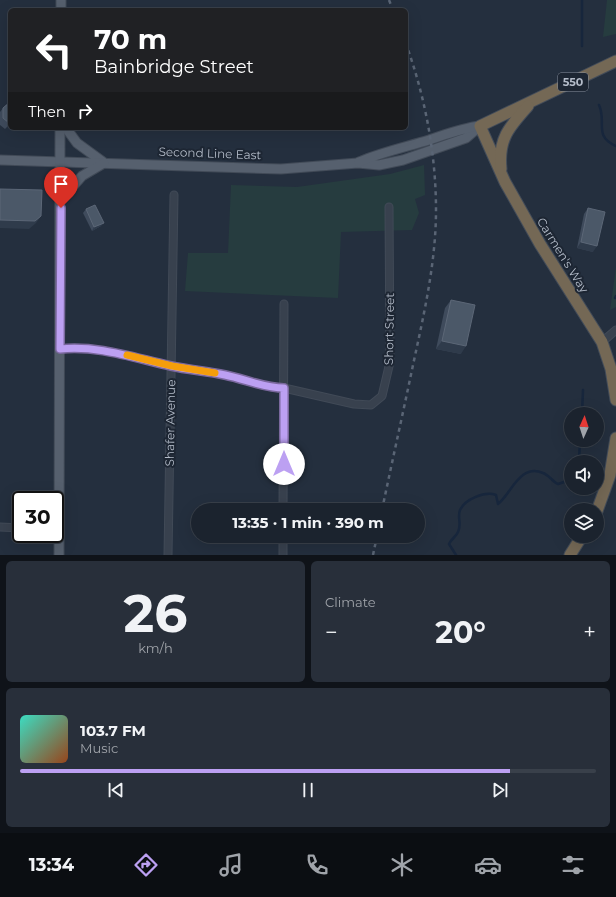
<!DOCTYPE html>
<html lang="en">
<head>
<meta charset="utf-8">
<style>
  :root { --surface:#1b232e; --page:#282f3a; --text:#f1f3f6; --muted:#a0a4aa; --line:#39404a; --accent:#bca0f2 }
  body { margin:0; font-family:Montserrat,sans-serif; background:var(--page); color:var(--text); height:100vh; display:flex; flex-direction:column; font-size:15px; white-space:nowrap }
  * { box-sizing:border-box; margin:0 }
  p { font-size:13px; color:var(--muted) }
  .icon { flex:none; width:22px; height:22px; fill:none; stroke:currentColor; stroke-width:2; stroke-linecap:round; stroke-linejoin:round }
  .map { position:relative; height:555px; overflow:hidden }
  .drawer { display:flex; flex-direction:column; gap:6px; padding:6px; background:#0f1319; flex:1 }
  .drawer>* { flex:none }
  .top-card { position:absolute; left:8px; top:8px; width:400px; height:122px; border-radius:6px; box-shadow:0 4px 16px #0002,0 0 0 1px var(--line); background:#202124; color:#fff; overflow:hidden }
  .needle { width:26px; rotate:3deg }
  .buttons { position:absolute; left:564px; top:407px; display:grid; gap:8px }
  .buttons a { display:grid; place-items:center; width:40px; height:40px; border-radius:50%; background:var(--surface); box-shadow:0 4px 16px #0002,0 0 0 1px var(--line); font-size:20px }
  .speed { position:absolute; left:12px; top:491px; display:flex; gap:8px; font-size:20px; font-weight:700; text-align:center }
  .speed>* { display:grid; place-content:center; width:52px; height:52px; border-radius:50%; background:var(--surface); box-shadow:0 4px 16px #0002,0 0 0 1px var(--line); line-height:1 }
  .speed .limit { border:2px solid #111; border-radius:6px; background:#fff; color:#111 }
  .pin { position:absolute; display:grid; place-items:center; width:34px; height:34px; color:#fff; margin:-41px -17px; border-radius:50% 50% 50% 0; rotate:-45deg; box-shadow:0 0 4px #0007 }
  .pin .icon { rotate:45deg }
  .me { position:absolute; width:44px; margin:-22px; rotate:0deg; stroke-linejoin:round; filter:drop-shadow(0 0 3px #0008) }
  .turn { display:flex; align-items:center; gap:14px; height:84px; padding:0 20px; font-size:18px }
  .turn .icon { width:52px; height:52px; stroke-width:2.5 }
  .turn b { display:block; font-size:28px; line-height:34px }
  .then { display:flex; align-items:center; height:38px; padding:0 20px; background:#0003; gap:8px; font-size:15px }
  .big { font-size:30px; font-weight:700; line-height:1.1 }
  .drawer .widget { flex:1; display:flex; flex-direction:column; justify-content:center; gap:6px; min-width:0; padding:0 14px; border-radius:6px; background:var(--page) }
  .drawer .dial { align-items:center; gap:0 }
  .dial b { font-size:52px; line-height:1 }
  .song { display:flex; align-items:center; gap:12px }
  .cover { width:48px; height:48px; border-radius:6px; background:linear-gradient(135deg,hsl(170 70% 55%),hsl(20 70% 35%)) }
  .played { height:4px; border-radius:2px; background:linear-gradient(90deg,var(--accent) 85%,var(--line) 85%) }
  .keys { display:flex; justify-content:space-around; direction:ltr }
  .heat { display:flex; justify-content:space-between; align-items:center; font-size:22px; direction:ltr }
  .drawer .tiles { flex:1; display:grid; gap:6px; grid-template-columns:1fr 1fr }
  .widget:last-child { grid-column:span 2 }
  .trip { position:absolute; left:191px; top:503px; width:234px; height:40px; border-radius:20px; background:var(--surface); box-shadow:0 4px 16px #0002,0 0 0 1px var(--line); font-weight:700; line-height:40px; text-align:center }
  .tab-bar { display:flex; height:64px; justify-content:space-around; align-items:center; background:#0b0e12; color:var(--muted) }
  .tab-bar .icon { width:28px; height:28px }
  .tab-bar .active { color:var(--accent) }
  .tab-bar b { font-size:18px; color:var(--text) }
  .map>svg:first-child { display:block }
  .green { fill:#263c3f }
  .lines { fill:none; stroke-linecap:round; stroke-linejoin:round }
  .stream { stroke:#17263c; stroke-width:2.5 }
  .minor-casing { stroke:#414a57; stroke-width:9 }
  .major-casing { stroke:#414a57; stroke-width:11 }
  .highway-casing { stroke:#434c59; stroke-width:13 }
  .minor { stroke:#38414e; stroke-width:7 }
  .major { stroke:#56606e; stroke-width:9 }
  .highway { stroke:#746855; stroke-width:11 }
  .rail { stroke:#5a6575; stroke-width:2.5; stroke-dasharray:4 4; stroke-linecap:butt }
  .wall { fill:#3f4b5c }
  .shaded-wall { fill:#2f3b4b }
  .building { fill:#4b5868; stroke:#5c6777 }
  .route-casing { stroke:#7a689d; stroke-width:10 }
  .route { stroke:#bca0f2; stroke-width:7 }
  .slow { stroke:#f59e0b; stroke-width:7 }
  .labels { text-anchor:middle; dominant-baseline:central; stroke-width:4; stroke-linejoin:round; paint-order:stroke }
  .shield { fill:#1d2633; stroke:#878f9c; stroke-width:1 }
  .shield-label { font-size:11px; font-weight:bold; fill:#b4bcc9 }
  .street-label { font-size:12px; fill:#b4bcc9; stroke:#1d2633 }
</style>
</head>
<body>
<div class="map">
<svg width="616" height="555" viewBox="0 0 616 555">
  <rect width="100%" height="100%" fill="#242f3e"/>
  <g class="green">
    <path d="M607 0H616V34L603 37Z"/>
    <path d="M424 165 425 195 415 199 419 213 412 230 341 232 338 298 185 291 188 253H228L231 185 297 187 390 174Z"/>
    <path d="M616 267V307L610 310Z"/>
  </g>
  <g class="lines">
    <g class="stream">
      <path d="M582 0V46"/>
      <path d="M599 105C607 122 593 136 616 146"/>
      <path d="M615 298 616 296"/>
      <path d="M582 414 583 390"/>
      <path d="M579 462 580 440"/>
      <path d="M456 555 449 544C451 539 456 537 458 532 462 524 457 517 460 510 465 499 485 491 496 495L498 504C511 494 520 463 543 473 549 475 553 482 558 484L564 482 571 476"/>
    </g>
    <defs>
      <g id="minor">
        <path d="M602 342 616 330"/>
        <path d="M60 349C98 345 134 358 171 366 189 370 207 371 225 375 245 379 264 388 284 388L354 404 371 405 382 396 390 362 389 207"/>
        <path d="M283 510 284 304"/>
        <path d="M0 527 21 528"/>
        <path d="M168 555 174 195"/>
        <path d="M283 555V536"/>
      </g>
      <g id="major">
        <path d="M61 10V0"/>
        <path d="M66 128 77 143 103 162"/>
        <path d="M0 160 281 169 358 163 379 165 403 160 466 138 480 126"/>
        <path d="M359 162C382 152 406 147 429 140 447 134 462 128 480 126"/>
        <path d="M61 200 82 176 104 163"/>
        <path d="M59 555 60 128"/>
      </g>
      <g id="highway">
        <path d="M616 61 480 126 505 182 540 244 602 342 611 369 616 400"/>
        <path d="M501 169C498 139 509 127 528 106"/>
        <path d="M597 511 610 475 616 438"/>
        <path d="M570 555 582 536"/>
      </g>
    </defs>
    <use href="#minor" class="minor-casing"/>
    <use href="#major" class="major-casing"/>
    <use href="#highway" class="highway-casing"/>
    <use href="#minor" class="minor"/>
    <use href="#major" class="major"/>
    <use href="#highway" class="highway"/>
    <g class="rail">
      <path d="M389 0 393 10"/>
      <path d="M382 510C392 462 403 413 413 365 424 314 436 262 436 210 436 154 425 96 406 44"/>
      <path d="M373 555 377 536"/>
    </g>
  </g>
  <g class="wall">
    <path d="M10 102V124L5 129 0 125V112L3 108Z"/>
    <path d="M588 208 593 252 577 248 584 214Z"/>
    <path d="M86 209 101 226 92 231 83 213Z"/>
    <path d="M451 300 461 354 436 349 445 308Z"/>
  </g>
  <g class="shaded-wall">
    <path d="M41 216 36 223 29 229 0 228V220Z"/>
    <path d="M104 223 101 226 92 231 94 227Z"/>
    <path d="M581 242 597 246 593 252 577 248Z"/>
    <path d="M442 341 466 346 461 354 436 349Z"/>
  </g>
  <g class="building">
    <path d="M10 102V122L9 123 3 118V108Z"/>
    <path d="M0 189 42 190 41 216 35 221 0 220Z"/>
    <path d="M95 205 104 223 94 227 86 209Z"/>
    <path d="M588 208 605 212 597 246 581 242Z"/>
    <path d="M451 300 475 305 466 346 442 341Z"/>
  </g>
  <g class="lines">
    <defs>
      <path id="route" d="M61 208 60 349C98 345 134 358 171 366 189 370 207 371 225 375 245 379 264 388 284 388V464"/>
    </defs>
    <use href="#route" class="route-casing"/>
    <use href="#route" class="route"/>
    <path class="slow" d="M127 355 172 366 215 373"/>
  </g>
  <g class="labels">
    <rect class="shield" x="558" y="73" width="30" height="18" rx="3"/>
    <g class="shield-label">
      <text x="573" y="82">550</text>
    </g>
    <g class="street-label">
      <text transform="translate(210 153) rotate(2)">Second Line East</text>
      <text transform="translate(563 255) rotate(58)">Carmen's Way</text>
      <text transform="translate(389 329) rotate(-89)">Short Street</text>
      <text transform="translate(170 423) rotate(-89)">Shafer Avenue</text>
    </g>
  </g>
</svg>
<div class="buttons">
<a><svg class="needle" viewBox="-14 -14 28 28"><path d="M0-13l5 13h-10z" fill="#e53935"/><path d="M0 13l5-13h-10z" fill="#a0a4aa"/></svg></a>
<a><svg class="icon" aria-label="sound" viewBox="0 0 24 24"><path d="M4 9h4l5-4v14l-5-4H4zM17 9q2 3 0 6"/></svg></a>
<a><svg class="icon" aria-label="layers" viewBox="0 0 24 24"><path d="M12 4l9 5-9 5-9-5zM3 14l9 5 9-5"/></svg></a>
</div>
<div class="speed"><div class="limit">30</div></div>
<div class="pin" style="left:61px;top:208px;background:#d93025"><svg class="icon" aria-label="arrive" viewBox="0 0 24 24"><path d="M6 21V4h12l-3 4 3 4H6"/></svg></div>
<svg class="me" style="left:284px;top:464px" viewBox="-20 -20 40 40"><circle r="19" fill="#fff"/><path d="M0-13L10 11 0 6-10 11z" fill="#bca0f2"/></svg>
<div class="trip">13:35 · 1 min · 390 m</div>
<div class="top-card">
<div class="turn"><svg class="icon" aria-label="left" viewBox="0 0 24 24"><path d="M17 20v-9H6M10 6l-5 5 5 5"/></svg><div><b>70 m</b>Bainbridge Street</div></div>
<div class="then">Then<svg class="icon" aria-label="right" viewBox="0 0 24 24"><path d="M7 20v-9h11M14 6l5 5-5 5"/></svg></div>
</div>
</div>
<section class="drawer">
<div class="tiles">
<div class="widget dial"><b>26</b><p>km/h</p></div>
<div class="widget"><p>Climate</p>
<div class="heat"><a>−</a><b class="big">20°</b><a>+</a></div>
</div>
<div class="widget">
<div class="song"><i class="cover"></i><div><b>103.7 FM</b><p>Music</p></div></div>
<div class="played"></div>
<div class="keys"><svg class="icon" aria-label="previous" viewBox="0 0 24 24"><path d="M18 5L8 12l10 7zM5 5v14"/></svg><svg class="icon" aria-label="pause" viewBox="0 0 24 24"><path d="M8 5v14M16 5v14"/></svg><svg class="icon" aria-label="next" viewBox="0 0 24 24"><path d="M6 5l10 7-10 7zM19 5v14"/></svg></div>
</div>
</div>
</section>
<nav class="tab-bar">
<b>13:34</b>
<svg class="icon active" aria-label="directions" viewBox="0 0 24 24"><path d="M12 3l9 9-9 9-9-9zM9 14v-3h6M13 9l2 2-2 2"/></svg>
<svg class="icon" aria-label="music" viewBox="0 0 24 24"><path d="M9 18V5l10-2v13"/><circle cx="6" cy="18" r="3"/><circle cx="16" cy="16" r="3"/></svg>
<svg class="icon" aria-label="phone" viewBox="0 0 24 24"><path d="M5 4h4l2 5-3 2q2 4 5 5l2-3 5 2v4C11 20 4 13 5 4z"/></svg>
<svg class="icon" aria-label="climate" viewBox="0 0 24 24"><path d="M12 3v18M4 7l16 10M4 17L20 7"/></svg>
<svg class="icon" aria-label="car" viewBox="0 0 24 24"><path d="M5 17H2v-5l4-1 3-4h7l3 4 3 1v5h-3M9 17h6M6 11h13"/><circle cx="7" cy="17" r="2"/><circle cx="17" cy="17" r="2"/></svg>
<svg class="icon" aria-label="filters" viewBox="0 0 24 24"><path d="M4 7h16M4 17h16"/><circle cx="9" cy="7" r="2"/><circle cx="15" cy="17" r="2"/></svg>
</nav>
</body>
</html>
